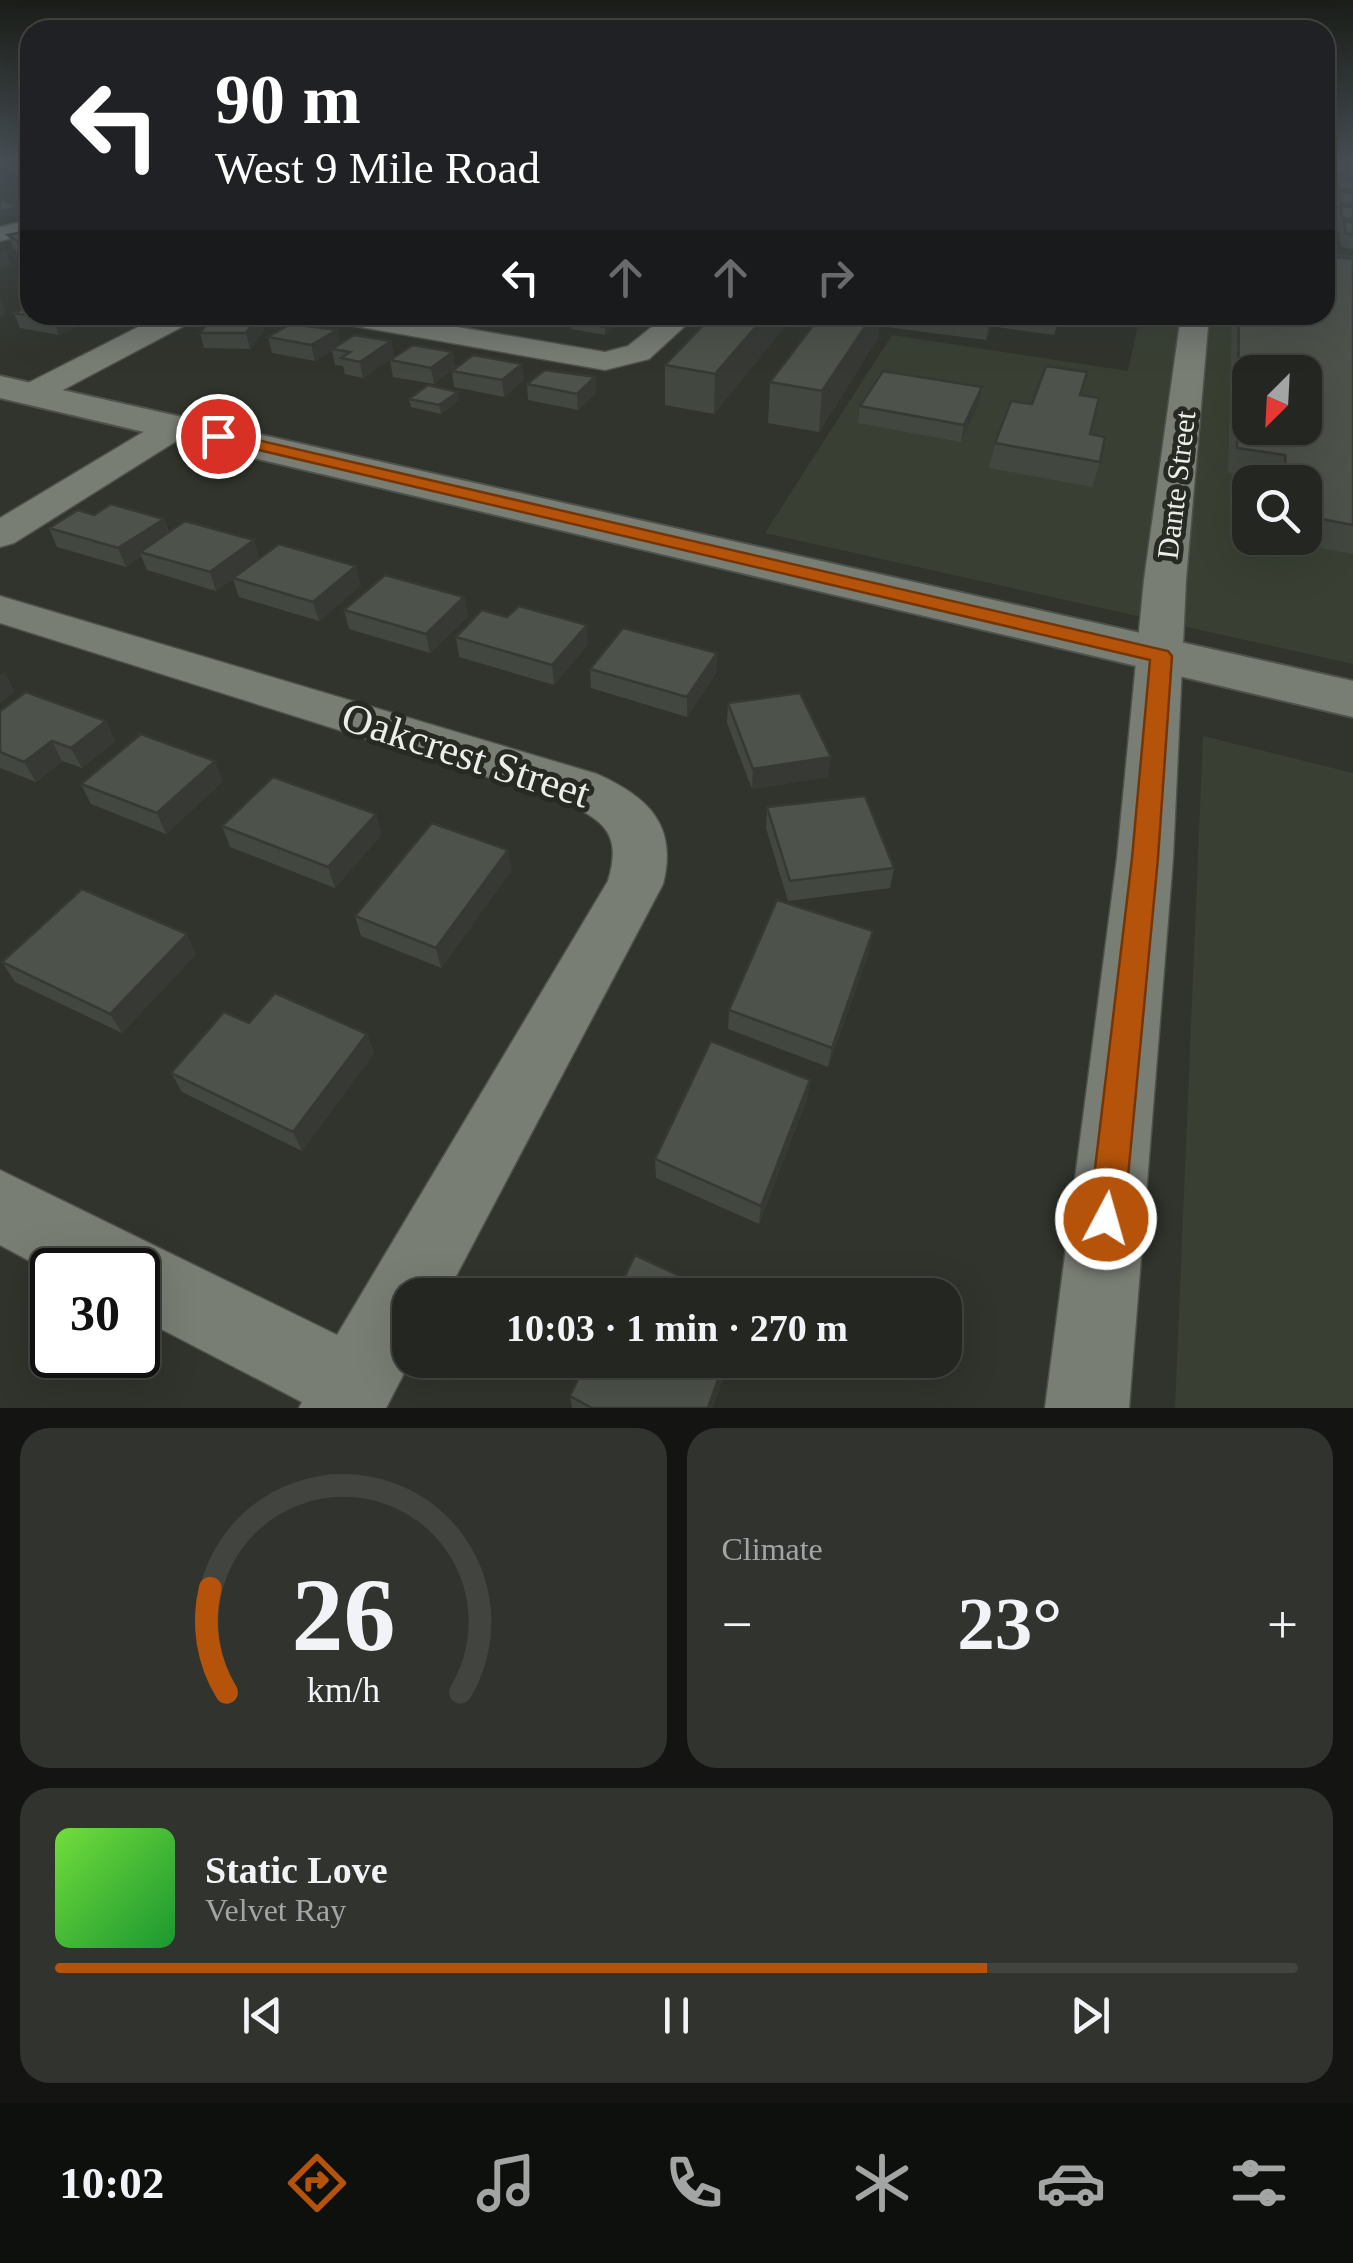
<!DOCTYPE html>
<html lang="en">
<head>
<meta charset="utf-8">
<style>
  :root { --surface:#242721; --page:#30332e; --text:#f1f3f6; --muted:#a3a5a5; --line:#41443f; --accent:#b45309 }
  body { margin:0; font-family:"Times New Roman",serif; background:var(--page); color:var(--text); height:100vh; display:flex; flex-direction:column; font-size:38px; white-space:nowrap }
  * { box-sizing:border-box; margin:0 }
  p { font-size:32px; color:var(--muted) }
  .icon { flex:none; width:55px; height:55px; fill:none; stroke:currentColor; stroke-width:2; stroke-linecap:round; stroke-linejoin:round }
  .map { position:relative; height:1408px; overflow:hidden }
  .side { display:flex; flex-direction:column; gap:20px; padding:20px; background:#141512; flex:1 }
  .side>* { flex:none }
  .top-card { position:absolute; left:20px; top:20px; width:1315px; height:305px; border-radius:30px; box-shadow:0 10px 40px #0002,0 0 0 2px var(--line); background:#202124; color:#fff; overflow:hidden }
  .needle { width:65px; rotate:204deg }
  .fabs { position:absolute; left:1232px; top:355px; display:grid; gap:20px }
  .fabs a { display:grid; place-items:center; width:90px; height:90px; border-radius:20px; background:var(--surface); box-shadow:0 10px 40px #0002,0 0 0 2px var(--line); font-size:50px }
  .speed { position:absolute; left:30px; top:1248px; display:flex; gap:20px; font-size:50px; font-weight:700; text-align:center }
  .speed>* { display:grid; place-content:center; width:130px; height:130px; border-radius:50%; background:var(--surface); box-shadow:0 10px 40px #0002,0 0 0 2px var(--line); line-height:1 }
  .speed .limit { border:5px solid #111; border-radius:15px; background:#fff; color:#111 }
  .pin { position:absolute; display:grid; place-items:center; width:85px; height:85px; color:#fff; margin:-42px; border:5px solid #fff; border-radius:50%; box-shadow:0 2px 10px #0007 }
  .me { position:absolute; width:110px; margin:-55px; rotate:6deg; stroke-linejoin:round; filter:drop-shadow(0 0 8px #0008) }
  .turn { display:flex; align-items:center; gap:35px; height:210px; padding:0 30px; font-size:45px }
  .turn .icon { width:130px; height:130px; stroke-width:2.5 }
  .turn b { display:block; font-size:70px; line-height:85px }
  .lanes { display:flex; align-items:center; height:95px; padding:0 30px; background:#0003; justify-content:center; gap:50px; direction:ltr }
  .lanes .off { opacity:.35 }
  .big { font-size:75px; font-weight:600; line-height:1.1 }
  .side .widget { flex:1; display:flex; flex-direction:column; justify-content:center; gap:15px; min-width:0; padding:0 35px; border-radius:30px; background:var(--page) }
  .side .dial { align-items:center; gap:0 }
  .dial svg { height:260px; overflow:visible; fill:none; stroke:var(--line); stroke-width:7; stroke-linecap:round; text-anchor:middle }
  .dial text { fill:var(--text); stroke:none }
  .song { display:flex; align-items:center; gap:30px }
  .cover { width:120px; height:120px; border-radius:15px; background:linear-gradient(135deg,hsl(100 70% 55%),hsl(130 70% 35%)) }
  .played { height:10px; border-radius:5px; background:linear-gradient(90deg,var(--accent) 75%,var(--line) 75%) }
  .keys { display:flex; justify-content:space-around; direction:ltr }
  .heat { display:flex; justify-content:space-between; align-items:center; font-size:55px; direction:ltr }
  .side .tiles { flex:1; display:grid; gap:20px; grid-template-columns:1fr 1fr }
  .widget:last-child { grid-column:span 2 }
  .trip { position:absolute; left:392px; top:1278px; width:570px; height:100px; border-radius:30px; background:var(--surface); box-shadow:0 10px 40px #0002,0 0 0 2px var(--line); font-weight:600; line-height:100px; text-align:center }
  .tabs { display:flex; height:160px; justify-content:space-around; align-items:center; background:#0e100d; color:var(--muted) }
  .tabs .icon { width:70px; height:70px }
  .tabs .selected { color:var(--accent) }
  .tabs b { font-size:45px; color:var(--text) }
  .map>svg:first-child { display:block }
  .built { fill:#394033; fill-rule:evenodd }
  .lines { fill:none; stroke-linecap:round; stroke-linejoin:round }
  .minor-casing { stroke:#4f524c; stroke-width:3 }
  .secondary-casing { stroke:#4f524c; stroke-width:4 }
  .minor { fill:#797e75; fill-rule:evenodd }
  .secondary { fill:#797e75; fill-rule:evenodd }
  .wall { fill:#424740 }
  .shaded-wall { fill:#363934 }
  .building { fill:#4d524a; stroke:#363934; stroke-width:2.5; fill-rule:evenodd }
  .route { fill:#b45309; stroke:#753606; stroke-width:2.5 }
  .labels { text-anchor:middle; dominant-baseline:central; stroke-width:10; stroke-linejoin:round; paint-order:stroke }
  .far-street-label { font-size:30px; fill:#eaede8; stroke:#262a23 }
  .near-street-label { font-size:42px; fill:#eaede8; stroke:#262a23 }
</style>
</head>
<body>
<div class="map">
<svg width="1353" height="1408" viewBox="0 0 1353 1408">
  <rect width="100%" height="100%" fill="#30342c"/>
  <g class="built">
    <path d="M1325 253 1353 256V664L765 533 892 335 1128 371 1140 315H1325ZM1250 372H1305V428H1250ZM1250 482H1305V538H1250Z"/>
    <path d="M1203 736 1353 773V1408H1175Z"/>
  </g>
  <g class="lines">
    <defs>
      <g id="minor">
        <path d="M30 220V234L0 241V227Z"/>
        <path d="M162 315H197L193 321 42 401H20L15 394 20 387Z"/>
        <path d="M324 315H387L605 352 628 346 667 315H697L649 359 605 370 338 323Z"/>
        <path d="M1181 315H1209L1186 580 1173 858 1129 1408H1045L1117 858 1144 580Z"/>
        <path d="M177 416 189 419 194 426 189 433 14 543 0 547V518L165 419Z"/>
        <path d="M0 596 597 774C648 797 678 825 663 884L446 1295H410L411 1360 386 1408H299L302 1402 138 1317V1270L52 1273 0 1245V1170L337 1335 608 881C623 831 602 820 561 800L0 623Z"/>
      </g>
      <path id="secondary" d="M0 376 1353 681V717L0 398Z"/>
    </defs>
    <use href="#minor" class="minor-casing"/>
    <use href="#secondary" class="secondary-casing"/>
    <use href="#minor" class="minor"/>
    <use href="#secondary" class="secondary"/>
  </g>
  <g class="wall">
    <path d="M1325 162H1353V249L1341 247 1339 234 1340 231H1337L1335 219V202L1332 191 1334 188 1329 187V175H1327Z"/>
    <path d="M30 230 27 258 14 249 8 235Z"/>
    <path d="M1353 255V554L1277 540V538H1305V482H1275V481L1228 473 1232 315H1325Z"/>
    <path d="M14 313 85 323 59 335 20 328Z"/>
    <path d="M260 315 264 331 250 349 204 348 200 333Z"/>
    <path d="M515 315H564L552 324 515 317Z"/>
    <path d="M579 315H623V320L605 335 571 329V321Z"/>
    <path d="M821 315H996L986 340 879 326 878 338 819 432 768 423 770 382Z"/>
    <path d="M1000 315H1061L1054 335 997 327Z"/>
    <path d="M787 324 714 414 665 405V365Z"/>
    <path d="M268 337 340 344 391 341 394 357 363 378 345 374 343 366 335 365 332 351 315 361 272 353Z"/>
    <path d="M453 352 455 368 434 384 393 377 390 360Z"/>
    <path d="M522 364 524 380 504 397 454 387 452 371Z"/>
    <path d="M595 377 596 393 578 410 528 400 527 384Z"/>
    <path d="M982 387 979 404 961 442 858 423 860 406Z"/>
    <path d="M1081 395 1090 434 1100 462 1092 487 989 468 995 443 1032 404Z"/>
    <path d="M409 399 459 400 441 414 411 407Z"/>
    <path d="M94 515 164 519 169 532 260 559 361 585 319 621 239 597 233 579 216 591 147 570 141 556 126 567 57 547 49 528Z"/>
    <path d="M464 597 468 616 430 653 349 629 344 610Z"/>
    <path d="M507 617 588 644 554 685 459 657 456 637Z"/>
    <path d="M717 653 716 673 687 717 591 688 590 669Z"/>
    <path d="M728 703 828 777 752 789 727 723Z"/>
    <path d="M0 711 106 721 115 741 82 768 62 761 36 782 0 768Z"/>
    <path d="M223 781 166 834 91 804 81 784Z"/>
    <path d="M767 807 894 868 890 888 788 901 766 828Z"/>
    <path d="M222 826 382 834 335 888 230 847Z"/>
    <path d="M512 870 441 968 361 936 355 916Z"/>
    <path d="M869 952 828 1067 728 1029 729 1010Z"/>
    <path d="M196 954 122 1033 15 982 2 962Z"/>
    <path d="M249 1023 367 1034 374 1053 302 1151 182 1092 171 1073Z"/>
    <path d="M810 1080 807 1099 759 1224 656 1178 655 1159Z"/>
    <path d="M587 1360H730L712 1408H572L570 1396Z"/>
  </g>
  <g class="shaded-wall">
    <path d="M17 207 20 214 0 218V211Z"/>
    <path d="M30 242V257L27 258 22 244Z"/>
    <path d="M6 251 11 265 0 269V253Z"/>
    <path d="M0 295 6 314 0 317Z"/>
    <path d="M64 315H82L85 323 59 335 53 320Z"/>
    <path d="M260 315 264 331 250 349 246 333Z"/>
    <path d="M553 315H564L552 324 551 316Z"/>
    <path d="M620 315H623V320L605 335V327Z"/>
    <path d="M766 315H787V324L714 414 715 374Z"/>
    <path d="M873 315H881L878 338 819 432 822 391Z"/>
    <path d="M991 315H996L986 340Z"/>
    <path d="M337 330 341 346 332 349V351L315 361 311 345Z"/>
    <path d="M391 341 394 357 363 378 360 362Z"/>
    <path d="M453 352 455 368 434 384 431 368Z"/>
    <path d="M522 364 524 380 504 397 502 380Z"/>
    <path d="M595 377 596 393 578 410 577 394Z"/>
    <path d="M982 387 979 404 961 442 964 425Z"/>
    <path d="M458 392 459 400 441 414 439 405Z"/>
    <path d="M164 519 170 537 140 552 141 556 126 567 118 548Z"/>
    <path d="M254 540 260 559 216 591 210 572Z"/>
    <path d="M356 566 361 585 319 621 313 602Z"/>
    <path d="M464 597 468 616 430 653 426 634Z"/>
    <path d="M587 625 588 644 554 685 552 665Z"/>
    <path d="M717 653 716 673 687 717V697Z"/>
    <path d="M5 672 15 692 0 703V675Z"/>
    <path d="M106 721 115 741 82 768 71 748Z"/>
    <path d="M52 741 62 761 36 782 24 762Z"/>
    <path d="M831 757 828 777 752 789 753 769Z"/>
    <path d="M215 761 223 781 166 834 157 813Z"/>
    <path d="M376 814 382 834 335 888 328 867Z"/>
    <path d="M508 850 512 870 441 968 436 948Z"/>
    <path d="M873 931 869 952 828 1067 832 1048Z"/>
    <path d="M187 934 196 954 122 1033 110 1014Z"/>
    <path d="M367 1034 374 1053 302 1151 293 1132Z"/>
    <path d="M810 1080 807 1099 759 1224 761 1206Z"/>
    <path d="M725 1360H730L712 1408H708Z"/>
  </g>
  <g class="building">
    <path d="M1332 162H1353V165L1332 163Z"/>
    <path d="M1332 165 1353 167V177L1334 175Z"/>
    <path d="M1337 179 1353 180V190L1339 189Z"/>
    <path d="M1339 192 1353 193V204L1341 203Z"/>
    <path d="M3 200 17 207 0 211V201Z"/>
    <path d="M1340 206 1353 207V219L1342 218Z"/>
    <path d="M1344 221 1353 222V234H1346Z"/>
    <path d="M30 230V242L22 244 8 235Z"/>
    <path d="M1325 256 1353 259V525L1305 516V482H1287L1285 455 1237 448 1239 315H1325ZM1250 372H1305V428H1250Z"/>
    <path d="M30 306V315H64L53 320 14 313Z"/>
    <path d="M215 315H260L246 333H200Z"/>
    <path d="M579 315H620L605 327 571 321Z"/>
    <path d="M713 315H766L715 374 665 365Z"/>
    <path d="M821 315H873L822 391 770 382Z"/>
    <path d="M290 324 337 330 311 345 268 337Z"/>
    <path d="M354 335 391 341 360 362 341 358 350 352 332 349Z"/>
    <path d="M413 345 453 352 431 368 390 360Z"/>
    <path d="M473 355 522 364 502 380 452 371Z"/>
    <path d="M1046 366 1087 372 1080 395 1099 398 1090 434 1105 437 1100 462 995 443 1011 401 1032 404Z"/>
    <path d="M545 370 595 377 577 394 527 384Z"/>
    <path d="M883 371 982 387 964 425 860 406Z"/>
    <path d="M428 385 458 392 439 405 409 399Z"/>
    <path d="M111 504 164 519 118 548 49 528 78 510 94 515Z"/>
    <path d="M185 521 254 540 210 572 140 552Z"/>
    <path d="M279 544 356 566 313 602 233 578Z"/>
    <path d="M385 575 464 597 426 634 344 610Z"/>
    <path d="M519 606 587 625 552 665 456 637 482 610 507 617Z"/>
    <path d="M623 628 717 653 687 697 590 669Z"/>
    <path d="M26 692 106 721 71 748 52 741 24 762 0 752V711Z"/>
    <path d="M800 693 831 757 753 769 728 703Z"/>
    <path d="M141 734 215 761 157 813 81 784Z"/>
    <path d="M273 777 376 814 328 867 222 826Z"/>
    <path d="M865 796 894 868 790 881 767 807Z"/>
    <path d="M432 823 508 850 436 948 355 916Z"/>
    <path d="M82 889 187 934 110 1014 2 962Z"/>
    <path d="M777 900 873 931 832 1048 729 1010Z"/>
    <path d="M275 993 367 1034 293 1132 171 1073 224 1012 249 1023Z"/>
    <path d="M711 1041 810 1080 761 1206 655 1159Z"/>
    <path d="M635 1255 720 1295H616Z"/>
    <path d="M587 1360H725L708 1408H592L570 1396Z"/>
  </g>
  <linearGradient id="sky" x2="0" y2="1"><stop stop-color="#1a1d18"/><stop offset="0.45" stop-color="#485056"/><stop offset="1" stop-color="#485056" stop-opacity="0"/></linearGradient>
  <rect width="1353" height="359" fill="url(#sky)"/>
  <path class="route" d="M218 431 1168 651 1172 656 1158 858 1124 1219 1119 1231 1106 1237 1094 1231 1089 1219 1132 858 1150 660 212 439 210 436Z"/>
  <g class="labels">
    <g class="far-street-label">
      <text transform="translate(1176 485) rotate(-83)">Dante Street</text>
    </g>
    <g class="near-street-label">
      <text transform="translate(466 755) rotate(18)">Oakcrest Street</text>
    </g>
  </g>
</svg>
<div class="fabs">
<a><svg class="needle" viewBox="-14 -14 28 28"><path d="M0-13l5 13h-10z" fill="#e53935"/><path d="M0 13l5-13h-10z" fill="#a3a5a5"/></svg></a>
<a><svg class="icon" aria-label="search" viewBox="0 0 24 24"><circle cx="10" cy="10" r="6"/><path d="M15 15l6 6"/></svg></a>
</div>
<div class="speed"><div class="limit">30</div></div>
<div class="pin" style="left:218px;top:436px;background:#d93025"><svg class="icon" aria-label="arrive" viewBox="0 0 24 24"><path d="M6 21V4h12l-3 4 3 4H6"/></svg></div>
<svg class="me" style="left:1106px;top:1219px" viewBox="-20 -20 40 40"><circle r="17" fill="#b45309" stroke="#fff" stroke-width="3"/><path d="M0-11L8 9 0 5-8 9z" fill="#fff"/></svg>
<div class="trip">10:03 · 1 min · 270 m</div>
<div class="top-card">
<div class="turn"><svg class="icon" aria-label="left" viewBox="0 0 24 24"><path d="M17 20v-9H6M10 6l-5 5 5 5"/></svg><div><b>90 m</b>West 9 Mile Road</div></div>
<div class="lanes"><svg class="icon" aria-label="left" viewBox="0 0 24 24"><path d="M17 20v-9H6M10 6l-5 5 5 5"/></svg><svg class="icon off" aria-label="ahead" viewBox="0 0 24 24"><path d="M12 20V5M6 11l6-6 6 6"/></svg><svg class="icon off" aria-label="ahead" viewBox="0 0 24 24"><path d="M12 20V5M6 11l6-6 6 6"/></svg><svg class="icon off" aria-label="right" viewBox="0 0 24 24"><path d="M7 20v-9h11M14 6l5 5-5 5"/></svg></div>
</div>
</div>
<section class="side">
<div class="tiles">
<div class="widget dial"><svg viewBox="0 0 100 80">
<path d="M14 69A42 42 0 1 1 86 69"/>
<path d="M14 69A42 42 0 0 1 9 37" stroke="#b45309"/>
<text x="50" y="56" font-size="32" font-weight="700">26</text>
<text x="50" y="72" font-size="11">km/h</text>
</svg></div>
<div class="widget"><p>Climate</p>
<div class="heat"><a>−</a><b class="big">23°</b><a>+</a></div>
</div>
<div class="widget">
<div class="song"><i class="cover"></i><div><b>Static Love</b><p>Velvet Ray</p></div></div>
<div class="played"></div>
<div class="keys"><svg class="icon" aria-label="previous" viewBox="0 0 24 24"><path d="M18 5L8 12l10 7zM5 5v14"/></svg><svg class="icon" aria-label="pause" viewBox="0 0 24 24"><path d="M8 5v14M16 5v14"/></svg><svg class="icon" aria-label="next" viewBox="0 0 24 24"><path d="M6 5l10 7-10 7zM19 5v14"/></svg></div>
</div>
</div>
</section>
<nav class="tabs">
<b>10:02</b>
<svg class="icon selected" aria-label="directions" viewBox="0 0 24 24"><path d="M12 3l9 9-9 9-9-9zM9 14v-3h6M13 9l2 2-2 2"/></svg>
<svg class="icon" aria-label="music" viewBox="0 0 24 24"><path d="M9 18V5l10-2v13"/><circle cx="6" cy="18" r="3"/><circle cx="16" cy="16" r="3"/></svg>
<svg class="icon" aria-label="phone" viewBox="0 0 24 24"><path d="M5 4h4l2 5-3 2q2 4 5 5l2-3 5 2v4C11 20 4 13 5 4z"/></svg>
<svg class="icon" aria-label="climate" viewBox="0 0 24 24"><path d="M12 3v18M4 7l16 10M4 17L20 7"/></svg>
<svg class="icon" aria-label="car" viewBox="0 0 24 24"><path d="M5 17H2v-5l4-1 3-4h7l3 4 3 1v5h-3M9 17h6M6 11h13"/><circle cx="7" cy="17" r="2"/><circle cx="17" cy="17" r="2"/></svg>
<svg class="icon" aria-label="filters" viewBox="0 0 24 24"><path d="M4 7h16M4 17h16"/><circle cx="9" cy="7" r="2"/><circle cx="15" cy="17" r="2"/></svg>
</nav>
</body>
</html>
